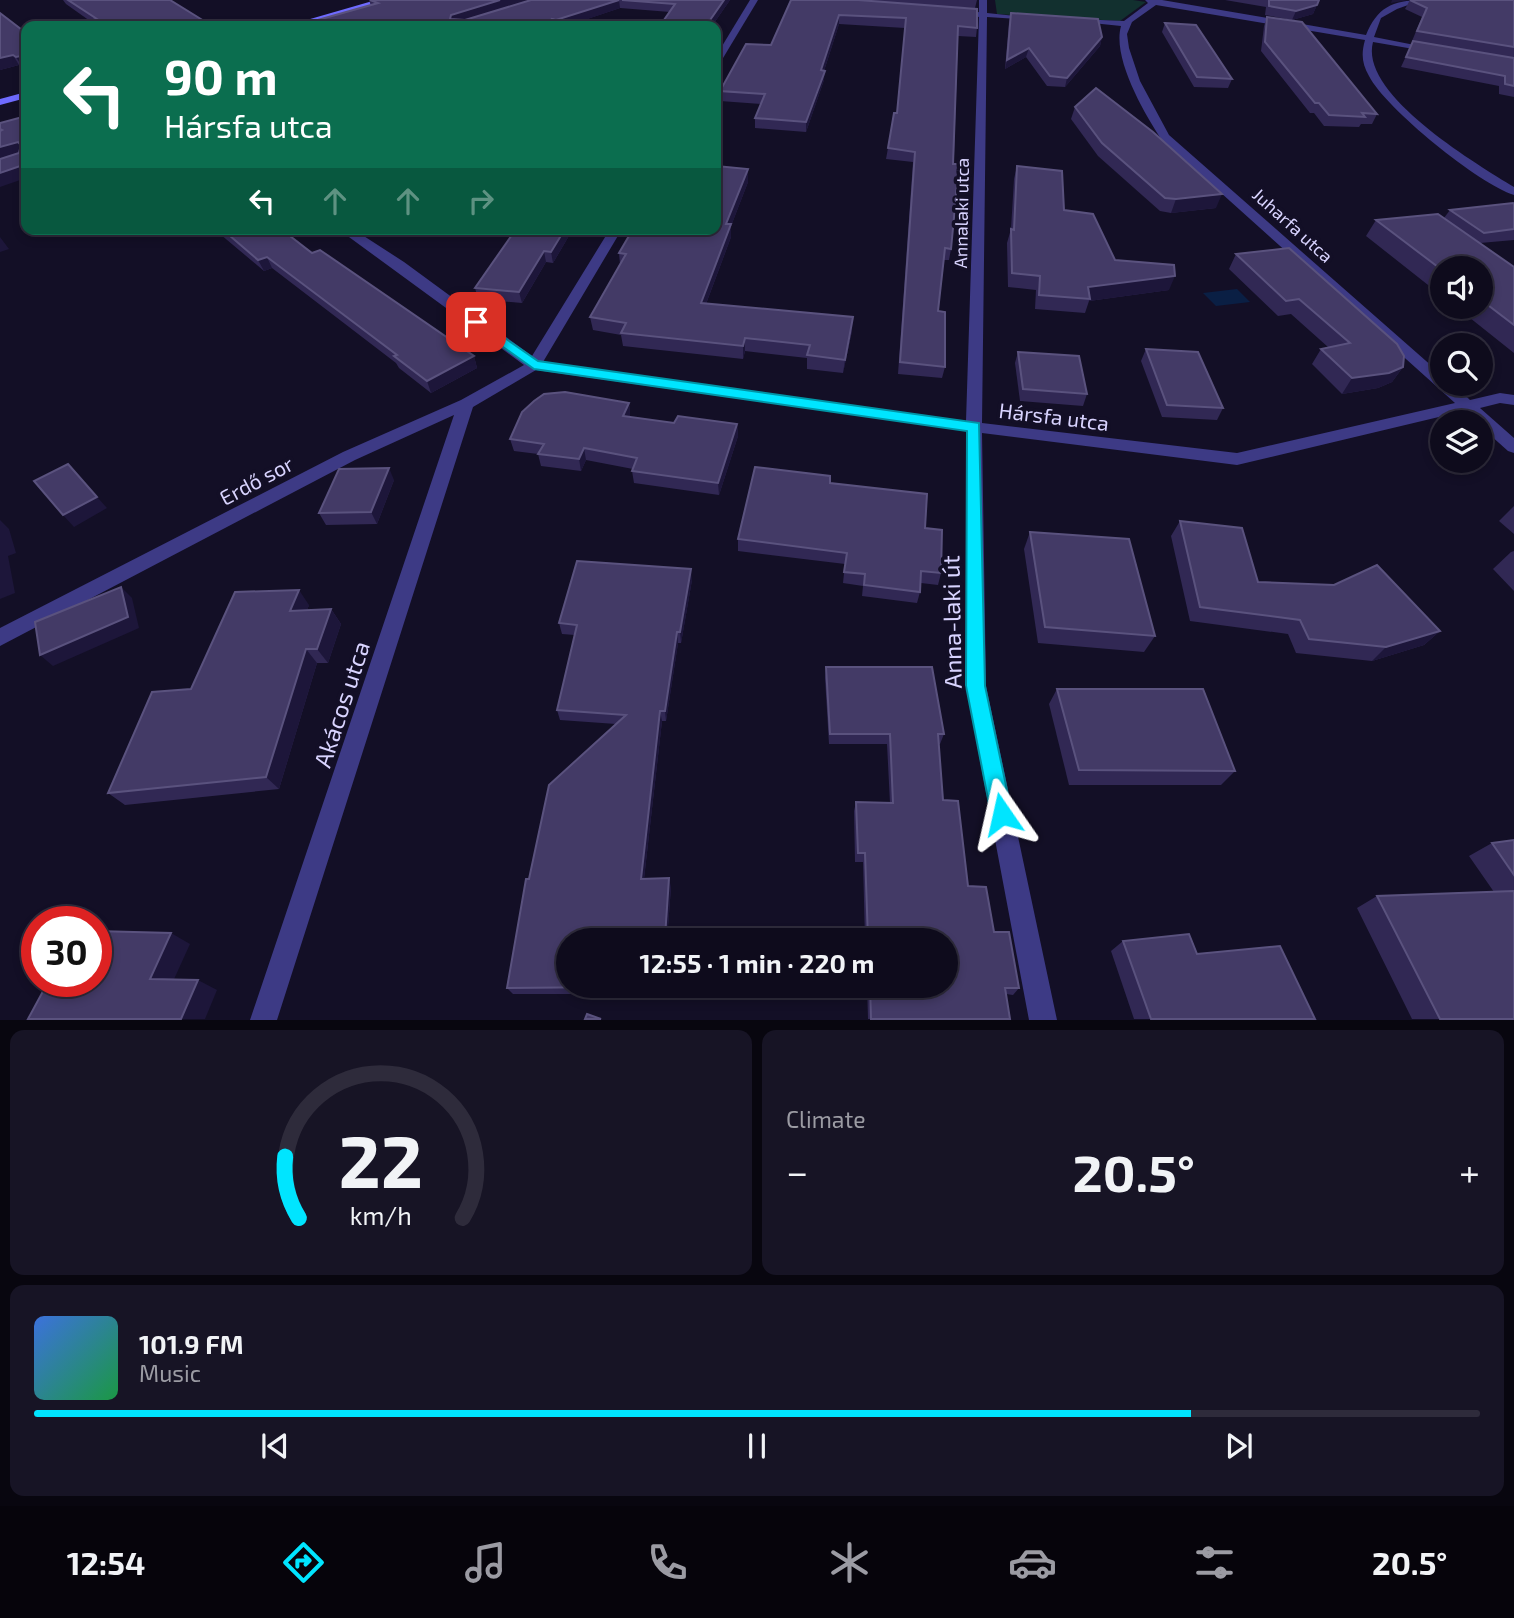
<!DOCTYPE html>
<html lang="en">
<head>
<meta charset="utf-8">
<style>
  :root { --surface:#0e0b1c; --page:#171425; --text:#f1f3f6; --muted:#9b9ba3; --line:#2e2b3b; --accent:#00e5ff }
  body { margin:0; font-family:"Exo 2",sans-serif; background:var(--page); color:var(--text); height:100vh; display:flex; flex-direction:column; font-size:26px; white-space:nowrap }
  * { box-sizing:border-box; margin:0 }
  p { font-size:23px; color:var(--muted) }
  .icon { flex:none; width:38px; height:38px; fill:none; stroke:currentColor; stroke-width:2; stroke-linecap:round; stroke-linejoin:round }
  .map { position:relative; height:1020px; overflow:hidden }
  .sheet { display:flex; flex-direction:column; gap:10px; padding:10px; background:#08060f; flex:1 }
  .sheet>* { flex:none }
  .banner { position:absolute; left:21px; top:21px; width:700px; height:214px; border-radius:14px; box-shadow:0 4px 10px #0003,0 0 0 2px var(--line); background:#0b6e4f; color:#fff; overflow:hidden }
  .fabs { position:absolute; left:1430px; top:256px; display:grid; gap:14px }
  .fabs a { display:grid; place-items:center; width:63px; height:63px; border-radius:50%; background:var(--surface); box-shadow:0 4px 10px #0003,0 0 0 2px var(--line); font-size:35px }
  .speed { position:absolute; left:21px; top:906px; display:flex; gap:14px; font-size:35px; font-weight:700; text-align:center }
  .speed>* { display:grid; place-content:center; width:91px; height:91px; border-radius:50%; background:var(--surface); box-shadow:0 4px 10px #0003,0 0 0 2px var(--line); line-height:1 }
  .speed .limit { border:10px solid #d22; background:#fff; color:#111 }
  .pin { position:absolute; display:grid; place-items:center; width:60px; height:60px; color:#fff; margin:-30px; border-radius:14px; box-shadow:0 4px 10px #0006 }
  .me { position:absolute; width:77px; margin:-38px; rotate:349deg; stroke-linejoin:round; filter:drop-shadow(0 0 5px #0008) }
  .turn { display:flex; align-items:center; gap:24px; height:147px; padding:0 28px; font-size:32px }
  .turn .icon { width:91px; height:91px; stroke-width:2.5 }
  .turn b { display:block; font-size:49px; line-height:60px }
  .lanes { display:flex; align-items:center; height:66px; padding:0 28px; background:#0003; justify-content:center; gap:35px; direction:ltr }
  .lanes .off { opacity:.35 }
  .big { font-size:52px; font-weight:700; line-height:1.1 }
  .sheet .tile { flex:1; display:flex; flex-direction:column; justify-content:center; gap:10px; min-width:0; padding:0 24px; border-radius:14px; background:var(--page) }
  .sheet .dial { align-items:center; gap:0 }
  .dial svg { height:182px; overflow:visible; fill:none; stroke:var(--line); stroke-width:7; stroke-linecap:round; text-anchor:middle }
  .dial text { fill:var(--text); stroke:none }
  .song { display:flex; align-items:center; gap:21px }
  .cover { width:84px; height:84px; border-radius:10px; background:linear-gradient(135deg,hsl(220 70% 55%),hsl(140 70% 35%)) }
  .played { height:7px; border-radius:4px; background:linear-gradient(90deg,var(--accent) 80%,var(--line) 80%) }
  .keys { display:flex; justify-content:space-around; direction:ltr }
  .heat { display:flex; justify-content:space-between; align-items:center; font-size:38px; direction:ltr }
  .sheet .tiles { flex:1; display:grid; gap:10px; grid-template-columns:1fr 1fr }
  .tile:last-child { grid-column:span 2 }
  .trip { position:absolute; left:556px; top:928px; width:402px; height:70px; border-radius:35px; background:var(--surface); box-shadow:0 4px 10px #0003,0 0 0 2px var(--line); font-weight:700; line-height:70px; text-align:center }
  .dock { display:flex; height:112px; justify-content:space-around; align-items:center; background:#06040b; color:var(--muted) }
  .dock .icon { width:49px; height:49px }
  .dock .active { color:var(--accent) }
  .dock b { font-size:32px; color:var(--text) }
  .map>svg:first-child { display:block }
  .green { fill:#12302f }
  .water { fill:#0a1f44 }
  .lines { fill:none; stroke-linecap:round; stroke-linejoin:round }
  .street { fill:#3d3a85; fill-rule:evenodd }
  .secondary { fill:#6f6bff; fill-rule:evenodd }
  .wall { fill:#312854 }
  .shaded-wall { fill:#1d163a }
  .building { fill:#433a66; stroke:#5a527e; stroke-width:2 }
  .route { fill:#00e5ff; stroke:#0095a6; stroke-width:2 }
  .labels { text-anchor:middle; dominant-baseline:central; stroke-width:7; stroke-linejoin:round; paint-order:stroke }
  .far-street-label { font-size:18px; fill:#d9d4ff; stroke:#130f26 }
  .street-label { font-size:21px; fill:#d9d4ff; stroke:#130f26 }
  .near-street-label { font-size:24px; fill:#d9d4ff; stroke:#130f26 }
</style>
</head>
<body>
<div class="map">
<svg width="1514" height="1020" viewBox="0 0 1514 1020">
  <rect width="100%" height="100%" fill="#130f26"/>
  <path class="green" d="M995 0H1133L1146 2 1120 21 997 14Z"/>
  <path class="water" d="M1237 289 1250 302 1216 306 1203 293Z"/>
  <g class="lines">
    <g class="street">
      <path d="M750 0H758L720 63 716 66V56Z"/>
      <path d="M979 0H987V13L1036 18 1032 20 987 17 982 423 1237 453 1455 403 1161 139C1144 113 1112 58 1121 26L1073 21 1077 19 1124 21 1148 3 1145 0H1162L1366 35C1377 8 1392 0 1422 0L1397 9 1381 18 1374 37 1435 49 1431 52 1373 42C1359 94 1475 163 1514 187V195C1479 184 1386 109 1369 76 1362 64 1361 54 1365 40L1156 5 1132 22 1127 34 1129 48 1140 81 1169 135 1442 375V383H1452L1470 400 1500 393 1514 395V405L1500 403 1480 408 1514 438V453L1508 451 1480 426V422H1476L1464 411 1237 465 982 433 986 686 1057 1020H1029L966 686V431L536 370 473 407 277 1020H250L454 415 355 460 0 646V628L343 452 461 400 524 365 338 229H353L404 262 532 356 610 229H622L543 362 966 421 979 17 969 14 979 12Z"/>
    </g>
    <g class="secondary">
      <path d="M376 0H389L298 26H286Z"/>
      <path d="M26 92V98L0 105V99Z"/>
    </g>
  </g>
  <g class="wall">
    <path d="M63 0H170L90 21 66 4Z"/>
    <path d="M369 0H730L712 26H664V20L670 12 620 8 569 25 571 26H308L307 23 371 6Z"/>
    <path d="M791 0H977L975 8 918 5 977 28 976 37 958 36 951 249 949 260H944L938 311 945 367 942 378 898 374 913 162 886 159 888 148 897 113 905 28 839 24 824 71V80L806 132 755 128V118L761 104 720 101V91L771 45Z"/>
    <path d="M1225 0H1319L1313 14 1292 20 1265 15 1266 7Z"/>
    <path d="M1410 0H1514V58L1412 41 1422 17 1405 9Z"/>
    <path d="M1011 13 1102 37 1100 46 1065 87 1047 86 1026 57 1005 69 1009 22Z"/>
    <path d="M1267 17 1377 114 1372 124H1361L1359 127 1324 126 1314 113H1310L1261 51 1264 26Z"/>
    <path d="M1165 23 1232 79 1228 88 1194 87 1162 32Z"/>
    <path d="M26 33 23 68 19 65 0 70Z"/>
    <path d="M1413 41 1514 58V97L1499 94V86L1401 67Z"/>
    <path d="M1075 107 1216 208 1171 213 1160 211 1098 156 1071 119Z"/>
    <path d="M1017 166 1115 260 1169 290 1089 301 1085 313 1035 309 1036 290 1008 287 1007 243 1011 229 1014 179Z"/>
    <path d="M748 169V182L731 226V237L706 304 852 331 843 373 807 369V358L745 351 743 359 623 346 621 335 593 330 590 317 620 264 619 253Z"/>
    <path d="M1514 204V240L1480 243 1514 267V353L1455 306H1480V268H1442V296L1366 236 1376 220 1444 218 1450 210Z"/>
    <path d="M214 229H281L312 253 474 356 477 368 431 393 399 368 396 363 272 268 264 271Z"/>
    <path d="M573 229 553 263 546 262 522 303 478 299 475 288Z"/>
    <path d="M1236 254 1403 367 1392 382 1378 388 1342 394 1312 364 1321 349 1328 347 1291 314 1278 316 1229 269Z"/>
    <path d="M1146 349 1223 408 1217 420 1162 417 1141 361Z"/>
    <path d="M1018 352 1087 394 1083 406 1020 401 1015 363Z"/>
    <path d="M629 403 630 415V417L674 423 737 424 738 436 719 495 634 483 632 471 633 469 586 460 581 471 541 466 538 454 514 451 510 439Z"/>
    <path d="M394 480 377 524 326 525 319 513Z"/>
    <path d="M830 483 925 528 941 573 938 585 921 583 920 592 917 603 862 596 863 586 843 583 845 564 738 551V539Z"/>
    <path d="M1514 506V534L1499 521Z"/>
    <path d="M1180 521 1258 582 1440 631 1424 645 1372 661 1296 653 1288 634 1190 621 1171 536Z"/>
    <path d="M1030 532 1155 636 1144 652 1038 643 1024 549Z"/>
    <path d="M1514 551V591L1493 569 1511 552Z"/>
    <path d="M692 580 681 643H678L666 721H662L644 879 671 887 667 940H569L613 985 612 994H513L507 988 529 879 616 724 560 720 557 710 575 635 562 634 559 623Z"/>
    <path d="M309 605 307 610 331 609 341 624 328 663H317L279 789 125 805 108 793 191 689Z"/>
    <path d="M826 667 944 734 940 744H939L943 800 968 886 994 932 1019 988 1013 995 1006 994 1010 1019H868L867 985H947V940H865L863 862H855L854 811 856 802 890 803 887 744H829L825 678Z"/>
    <path d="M1057 689 1235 771 1221 785H1069L1049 704Z"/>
    <path d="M1514 840V1019H1412L1357 908 1377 896 1494 892 1469 856 1492 843Z"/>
    <path d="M1123 941 1197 954 1315 1019H1134L1111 951Z"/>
  </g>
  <g class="shaded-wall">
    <path d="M500 0H530L453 23 450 19 451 15Z"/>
    <path d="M619 0 620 8 567 26H539Z"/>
    <path d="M724 0H730L712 26H708V23Z"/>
    <path d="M1392 0H1409L1391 3Z"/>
    <path d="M1317 5 1313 14 1292 20 1296 11Z"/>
    <path d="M839 15V24L821 80V70Z"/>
    <path d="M1102 37 1100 46 1065 87 1067 78Z"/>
    <path d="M1029 48 1026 57 1005 69 1007 60Z"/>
    <path d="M13 55 19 65 0 70V58Z"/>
    <path d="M26 55V67L23 68 16 57Z"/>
    <path d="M825 71 824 80 806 132V122Z"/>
    <path d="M18 142 25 153 0 161V147Z"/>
    <path d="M26 164V178L0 187V173Z"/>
    <path d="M748 169V182L731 226V237L701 317V303L726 224Z"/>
    <path d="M1222 194 1216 208 1171 213 1176 199Z"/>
    <path d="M378 229H392L380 234Z"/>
    <path d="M565 229H573L553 263 551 252Z"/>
    <path d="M0 237 9 249 0 252Z"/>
    <path d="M544 251 546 262 522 303 519 292Z"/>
    <path d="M267 257 272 268 264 271 258 260Z"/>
    <path d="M1175 276 1169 290 1089 301 1088 287Z"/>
    <path d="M853 317 852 331 843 373 845 360Z"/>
    <path d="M745 338V351L743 359V346Z"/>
    <path d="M474 356 477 368 431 393 427 381Z"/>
    <path d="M1403 367 1392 382 1378 388 1342 394 1352 378Z"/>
    <path d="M629 403 630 415 625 428 623 416Z"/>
    <path d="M737 424 738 436 719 495 718 483Z"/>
    <path d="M584 448 586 460 581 471 579 459Z"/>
    <path d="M389 468 394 480 377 524 371 512Z"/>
    <path d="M97 497 107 508 74 527 63 515Z"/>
    <path d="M0 520 9 529 16 553 8 556 15 593 0 599Z"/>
    <path d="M691 569 692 580 681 643 680 632Z"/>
    <path d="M121 587 132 598 139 628 53 666 40 655Z"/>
    <path d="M299 590 309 605 301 626 290 611Z"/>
    <path d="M331 609 341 624 328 663 317 649Z"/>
    <path d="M1440 631 1424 645 1372 661 1386 647Z"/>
    <path d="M677 632 678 643 666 721 665 711Z"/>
    <path d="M306 649 317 663 279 789 266 777Z"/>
    <path d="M660 711 662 721 643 887 641 879Z"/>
    <path d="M669 878 671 887 667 940H666Z"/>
    <path d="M171 933 190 944 170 988 150 979Z"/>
    <path d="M198 980 217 990 205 1019H181Z"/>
    <path d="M609 985H613L612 994 609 987Z"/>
  </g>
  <g class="building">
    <path d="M68 0H170L212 26H68L97 19Z"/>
    <path d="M370 0H500L451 15 450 19 465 20 531 0H619L556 20 552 19 548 23 539 26H313L307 23 378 3Z"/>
    <path d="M622 0H724L708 23 700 22 697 26H668L672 21 664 20 675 4Z"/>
    <path d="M791 0H858L977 9V28L958 26 953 164H959L951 249 945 248 938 311 945 312V367L900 362 915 152 888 148 894 113H897L906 18 839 15 821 70 825 71 806 122 755 118 765 94 720 91 746 44 771 45Z"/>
    <path d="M1269 0H1319L1317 5 1296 11 1269 6Z"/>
    <path d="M1410 0H1514V47L1417 31 1427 8Z"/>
    <path d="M0 13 26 33V55L16 57 13 55 0 58Z"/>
    <path d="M1011 13 1098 19 1102 37 1067 78 1050 76 1029 48 1007 60Z"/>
    <path d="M1267 17 1302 22 1377 114 1362 113 1365 117 1329 115 1319 103H1315L1265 42Z"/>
    <path d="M552 19 571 26H544Z"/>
    <path d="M1165 23 1196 25 1232 79 1197 77Z"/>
    <path d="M1413 41 1514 58V86L1505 84V76L1406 57Z"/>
    <path d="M1096 88 1153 132 1222 194 1176 199 1165 198 1102 143 1075 107Z"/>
    <path d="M26 116V164L0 173V159L19 153 21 145 18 142 0 147V131L2 130 0 129V123Z"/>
    <path d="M716 166 748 169 726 224H731L701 303 853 317 845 360 807 355 810 345 745 338 743 346 621 333 626 323 590 317 626 254 619 253 633 229H716Z"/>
    <path d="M1017 166 1062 171 1064 210 1093 214 1115 260 1174 265 1175 276 1088 287 1090 299 1039 295 1040 276 1012 273 1011 229 1014 230Z"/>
    <path d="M1513 203 1514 204V229L1484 233 1450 210Z"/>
    <path d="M1438 214 1514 267V325L1480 299V268H1442V270L1376 220Z"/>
    <path d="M222 229H281L312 253 320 250 474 356 427 381 394 356 397 355 267 257 258 260Z"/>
    <path d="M516 229H565L551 252 544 251 519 292 475 288Z"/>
    <path d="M1289 248 1397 344 1404 356 1403 367 1389 373 1352 378 1321 349 1350 343 1299 299 1286 301 1236 254Z"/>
    <path d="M1146 349 1198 352 1223 408 1167 405Z"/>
    <path d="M1018 352 1079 356 1087 394 1023 389Z"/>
    <path d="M565 392 629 403 623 416 674 423 678 416 737 424 718 483 632 471 637 458 584 448 579 459 538 454 544 444 510 439 522 412 534 401 544 394Z"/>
    <path d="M68 464 97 497 63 515 34 481Z"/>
    <path d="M755 467 830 476V483L927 494 925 528 942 530 941 573 921 571 920 592 864 585 865 574 844 572 847 553 738 539Z"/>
    <path d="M389 468 371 512 319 513 339 469Z"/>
    <path d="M1180 521 1242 528 1258 582 1334 585 1377 565 1440 631 1386 647 1309 639 1300 620 1200 607Z"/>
    <path d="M1030 532 1129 539 1155 636 1045 627Z"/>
    <path d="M577 561 691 569 680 632H677L665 711H660L641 879 669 878 665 937 614 938V940H569V985H609V987L507 988 526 879H529L549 785 626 715 557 710 577 625 559 623Z"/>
    <path d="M121 587 128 617 40 655 35 622Z"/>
    <path d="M299 590 290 611 331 609 317 649H306L266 777 108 793 152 692 191 689 235 592Z"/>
    <path d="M826 667H932L944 734H938L943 800 958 801 968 886 986 887 994 932H1009L1019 988H1005L1010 1019H871L870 985H947V940H868L865 853H858L856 802 893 803 890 734H830Z"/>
    <path d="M1057 689H1203L1235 771 1079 770Z"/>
    <path d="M1514 840V875L1492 843Z"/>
    <path d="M1514 891V1019H1440L1377 896Z"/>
    <path d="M96 931 171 933 150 979 198 980 181 1019H28L48 982H96Z"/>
    <path d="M1189 934 1197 954 1280 946 1315 1019H1151L1123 941Z"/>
    <path d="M587 1014 601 1019H585Z"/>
  </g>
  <path class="route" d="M476 318 538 361 979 423 985 686 1012 814 1009 822 1002 825 994 822 991 814 966 686 967 431 534 369 472 325 470 322Z"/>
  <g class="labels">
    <g class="far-street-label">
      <text transform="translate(961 213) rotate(-89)">Annalaki utca</text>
      <text transform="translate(1293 225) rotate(42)">Juharfa utca</text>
    </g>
    <g class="street-label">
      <text transform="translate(1054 416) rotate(7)">Hársfa utca</text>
      <text transform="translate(256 480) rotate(-28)">Erdő sor</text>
    </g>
    <g class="near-street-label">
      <text transform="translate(951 622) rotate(-91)">Anna-laki út</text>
      <text transform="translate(341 704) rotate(-72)">Akácos utca</text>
    </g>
  </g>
</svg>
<div class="fabs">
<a><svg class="icon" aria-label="sound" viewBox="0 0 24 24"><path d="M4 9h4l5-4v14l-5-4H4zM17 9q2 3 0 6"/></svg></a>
<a><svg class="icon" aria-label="search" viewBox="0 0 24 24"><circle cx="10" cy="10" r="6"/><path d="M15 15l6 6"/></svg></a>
<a><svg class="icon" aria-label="layers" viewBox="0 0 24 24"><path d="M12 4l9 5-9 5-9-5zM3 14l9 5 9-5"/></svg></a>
</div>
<div class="speed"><div class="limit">30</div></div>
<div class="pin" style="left:476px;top:322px;background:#d93025"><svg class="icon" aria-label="arrive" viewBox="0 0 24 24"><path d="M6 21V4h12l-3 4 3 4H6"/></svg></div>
<svg class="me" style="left:1002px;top:814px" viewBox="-20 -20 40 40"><path d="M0-17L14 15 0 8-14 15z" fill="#00e5ff" stroke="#fff" stroke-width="4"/></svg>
<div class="trip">12:55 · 1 min · 220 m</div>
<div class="banner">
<div class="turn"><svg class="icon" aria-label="left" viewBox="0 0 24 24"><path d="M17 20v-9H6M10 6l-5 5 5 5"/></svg><div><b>90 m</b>Hársfa utca</div></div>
<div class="lanes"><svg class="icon" aria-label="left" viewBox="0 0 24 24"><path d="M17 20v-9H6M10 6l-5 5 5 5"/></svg><svg class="icon off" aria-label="ahead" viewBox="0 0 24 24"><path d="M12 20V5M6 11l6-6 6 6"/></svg><svg class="icon off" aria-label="ahead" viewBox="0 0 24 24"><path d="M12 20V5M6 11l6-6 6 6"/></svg><svg class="icon off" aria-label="right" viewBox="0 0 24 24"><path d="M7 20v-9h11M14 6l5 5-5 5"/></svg></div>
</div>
</div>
<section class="sheet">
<div class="tiles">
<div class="tile dial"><svg viewBox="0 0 100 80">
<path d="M14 69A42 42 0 1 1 86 69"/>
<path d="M14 69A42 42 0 0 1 8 42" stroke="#00e5ff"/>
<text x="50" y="56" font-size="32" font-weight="700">22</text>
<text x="50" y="72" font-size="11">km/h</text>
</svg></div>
<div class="tile"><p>Climate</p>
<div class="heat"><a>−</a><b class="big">20.5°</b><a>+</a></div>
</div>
<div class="tile">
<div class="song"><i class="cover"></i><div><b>101.9 FM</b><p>Music</p></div></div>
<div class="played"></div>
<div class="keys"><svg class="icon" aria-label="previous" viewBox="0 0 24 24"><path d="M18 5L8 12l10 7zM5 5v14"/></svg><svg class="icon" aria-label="pause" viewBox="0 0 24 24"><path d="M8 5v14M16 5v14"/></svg><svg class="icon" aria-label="next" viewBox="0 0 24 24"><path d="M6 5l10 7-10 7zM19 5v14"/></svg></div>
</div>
</div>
</section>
<nav class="dock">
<b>12:54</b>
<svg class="icon active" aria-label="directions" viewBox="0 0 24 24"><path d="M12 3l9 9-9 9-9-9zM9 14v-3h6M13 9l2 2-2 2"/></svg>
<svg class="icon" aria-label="music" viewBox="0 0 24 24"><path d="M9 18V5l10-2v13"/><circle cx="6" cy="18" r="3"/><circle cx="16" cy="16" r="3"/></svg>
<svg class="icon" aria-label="phone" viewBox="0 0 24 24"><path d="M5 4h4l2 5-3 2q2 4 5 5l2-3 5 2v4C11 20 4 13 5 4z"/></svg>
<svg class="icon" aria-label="climate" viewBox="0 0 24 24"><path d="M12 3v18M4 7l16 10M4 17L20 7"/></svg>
<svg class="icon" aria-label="car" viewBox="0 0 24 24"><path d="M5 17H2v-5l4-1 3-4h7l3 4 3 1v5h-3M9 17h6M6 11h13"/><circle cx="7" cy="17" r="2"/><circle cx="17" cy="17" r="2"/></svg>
<svg class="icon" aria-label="filters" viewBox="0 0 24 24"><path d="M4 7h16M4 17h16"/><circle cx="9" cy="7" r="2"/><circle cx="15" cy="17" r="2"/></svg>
<b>20.5°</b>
</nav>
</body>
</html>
